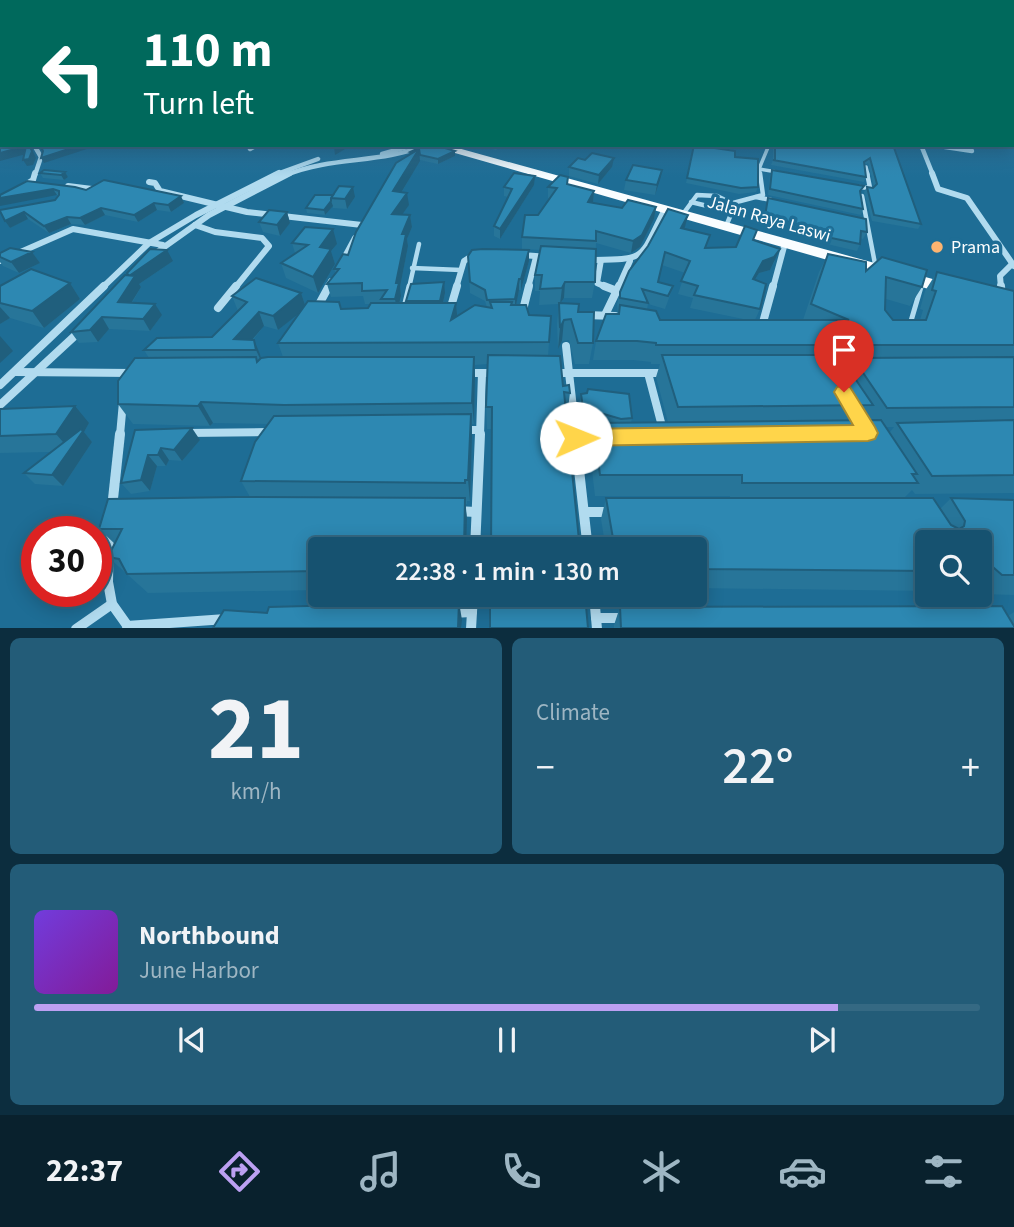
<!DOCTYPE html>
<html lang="en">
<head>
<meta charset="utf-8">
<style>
  :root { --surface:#165270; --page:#235c78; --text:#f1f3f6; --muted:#9eb6c3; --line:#356983; --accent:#bca0f2 }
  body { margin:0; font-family:"Source Sans 3",sans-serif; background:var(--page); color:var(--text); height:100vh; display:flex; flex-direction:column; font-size:26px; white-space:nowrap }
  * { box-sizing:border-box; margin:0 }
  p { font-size:23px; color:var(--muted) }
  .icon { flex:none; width:38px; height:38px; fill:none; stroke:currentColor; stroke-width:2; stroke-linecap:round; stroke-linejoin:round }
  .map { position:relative; height:628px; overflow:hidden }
  .sheet { display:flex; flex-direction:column; gap:10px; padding:10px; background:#0c2d3e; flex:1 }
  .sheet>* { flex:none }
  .banner { position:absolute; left:0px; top:0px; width:1015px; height:147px; box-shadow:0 4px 18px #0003,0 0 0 2px var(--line); background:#00695c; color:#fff; overflow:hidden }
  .tools { position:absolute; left:915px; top:530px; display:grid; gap:14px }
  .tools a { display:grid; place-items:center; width:77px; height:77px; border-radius:7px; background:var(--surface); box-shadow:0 4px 18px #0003,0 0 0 2px var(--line); font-size:35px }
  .speed { position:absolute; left:21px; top:516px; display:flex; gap:14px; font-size:35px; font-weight:700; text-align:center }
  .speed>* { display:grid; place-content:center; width:91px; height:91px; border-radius:50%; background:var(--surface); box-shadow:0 4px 18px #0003,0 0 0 2px var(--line); line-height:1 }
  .speed .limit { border:10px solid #d22; background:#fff; color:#111 }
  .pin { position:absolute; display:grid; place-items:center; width:60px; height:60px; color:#fff; margin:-72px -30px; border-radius:50% 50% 50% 0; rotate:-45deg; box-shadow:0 0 7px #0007 }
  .pin .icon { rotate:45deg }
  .me { position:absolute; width:77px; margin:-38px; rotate:89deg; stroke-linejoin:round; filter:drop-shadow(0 0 5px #0008) }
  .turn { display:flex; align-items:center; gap:24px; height:147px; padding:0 28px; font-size:32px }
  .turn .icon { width:91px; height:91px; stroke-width:2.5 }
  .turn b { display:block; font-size:49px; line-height:60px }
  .big { font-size:52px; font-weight:600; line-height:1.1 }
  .sheet .tile { flex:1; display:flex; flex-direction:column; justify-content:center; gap:10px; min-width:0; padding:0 24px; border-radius:10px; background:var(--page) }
  .sheet .dial { align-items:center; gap:0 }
  .dial b { font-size:91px; line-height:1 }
  .song { display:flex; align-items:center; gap:21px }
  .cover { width:84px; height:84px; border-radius:10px; background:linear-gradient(135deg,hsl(260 70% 55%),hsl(290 70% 35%)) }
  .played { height:7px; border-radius:4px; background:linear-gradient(90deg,var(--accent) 85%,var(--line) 85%) }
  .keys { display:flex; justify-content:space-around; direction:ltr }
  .heat { display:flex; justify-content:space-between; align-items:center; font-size:38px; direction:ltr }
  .sheet .tiles { flex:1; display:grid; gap:10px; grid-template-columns:1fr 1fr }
  .tile:last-child { grid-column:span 2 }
  .trip { position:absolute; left:308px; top:537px; width:399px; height:70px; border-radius:7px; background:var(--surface); box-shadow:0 4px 18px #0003,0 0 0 2px var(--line); font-weight:600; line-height:70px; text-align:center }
  .tabs { display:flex; height:112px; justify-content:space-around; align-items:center; background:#09212d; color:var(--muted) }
  .tabs .icon { width:49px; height:49px }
  .tabs .on { color:var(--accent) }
  .tabs b { font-size:32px; color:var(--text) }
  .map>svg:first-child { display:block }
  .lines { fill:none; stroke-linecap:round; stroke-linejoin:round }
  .lane-far2 { stroke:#b1dbef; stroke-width:3.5 }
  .lane-far1 { stroke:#b1dbef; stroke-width:4.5 }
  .lane { stroke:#b1dbef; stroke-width:5 }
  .street-far3 { stroke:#b1dbef; stroke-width:4.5 }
  .street-far2 { stroke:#b1dbef; stroke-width:6 }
  .street-far1 { stroke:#b1dbef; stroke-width:8 }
  .street { stroke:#b1dbef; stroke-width:10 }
  .primary { fill:#f9fdff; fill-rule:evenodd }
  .wall { fill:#277599; fill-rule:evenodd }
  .shaded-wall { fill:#205f7d }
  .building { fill:#2d88b2; stroke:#205f7d; stroke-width:2 }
  .route { fill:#ffd54a; stroke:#a68a30; stroke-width:2 }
  .poi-dot { fill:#fdb470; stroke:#1e6d95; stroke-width:2.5 }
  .labels { text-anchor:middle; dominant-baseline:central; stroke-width:7; stroke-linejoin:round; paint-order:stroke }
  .street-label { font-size:18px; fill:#fff; stroke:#1e6d95 }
  .poi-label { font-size:18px; fill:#fff; stroke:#1e6d95; text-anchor:start }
</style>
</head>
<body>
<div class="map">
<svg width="1014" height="629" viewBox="0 0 1014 629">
  <rect width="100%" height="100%" fill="#1e6d95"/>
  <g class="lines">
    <g class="lane-far2">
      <path d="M866 167 868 175"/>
      <path d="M759 169 777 172"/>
      <path d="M760 175 759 169 769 145"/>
    </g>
    <g class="lane-far1">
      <path d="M859 187 870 188 867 173"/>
      <path d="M862 196 876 269"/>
      <path d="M756 197 771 200"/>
      <path d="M691 202 732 212"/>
      <path d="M733 203 763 195 760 173"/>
      <path d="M683 214 697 195 717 196 735 205 726 226"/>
      <path d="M412 268 461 270"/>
      <path d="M409 288 419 244"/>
    </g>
    <g class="lane">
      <path d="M404 307 409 286"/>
      <path d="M911 321 921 287"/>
    </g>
    <g class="street-far3">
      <path d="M34 145 41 157 35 175"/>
      <path d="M921 145 933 175"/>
      <path d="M932 145 972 151"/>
      <path d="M250 149 257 145"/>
      <path d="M382 154 414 145"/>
      <path d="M274 175 318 159"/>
      <path d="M286 175C333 156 380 164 426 145"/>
    </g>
    <g class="street-far2">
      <path d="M932 173 938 189 967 198 1014 266"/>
      <path d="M149 182 155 183 160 191 247 212 362 225"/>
      <path d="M68 186 92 189"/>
      <path d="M22 187 33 180 35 173"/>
      <path d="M195 225 215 232 262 238 269 246 235 288"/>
      <path d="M153 255 209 215 290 173"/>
      <path d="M522 255 549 257"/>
      <path d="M589 260C648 259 639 261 665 209"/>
      <path d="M601 260 597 283 608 288"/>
      <path d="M0 261 73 229 163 245"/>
      <path d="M342 262 355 238"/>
      <path d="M102 288 149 243 196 215 279 173"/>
      <path d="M328 288 331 281"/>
      <path d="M456 288 464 261 475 254"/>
      <path d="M528 288 536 257"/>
      <path d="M618 288 630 261"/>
      <path d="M773 288 785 243"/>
      <path d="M1001 288 1000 276 1012 264"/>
    </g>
    <g class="street-far1">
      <path d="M604 286 617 291"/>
      <path d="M1001 286 1002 297"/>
      <path d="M218 308 236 286"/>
      <path d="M317 308 329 286"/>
      <path d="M450 310 457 286"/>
      <path d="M522 314 529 286"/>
      <path d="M585 315 615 316"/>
      <path d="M605 315 619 286"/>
      <path d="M762 326 773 286"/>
      <path d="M566 346 576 435"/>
      <path d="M15 372 133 373"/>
      <path d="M467 373H494"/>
      <path d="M555 373H665"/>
      <path d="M648 373 663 430"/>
      <path d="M0 385 104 286"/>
      <path d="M0 405 79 332"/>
      <path d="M463 430H480"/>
      <path d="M186 433 269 432"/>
      <path d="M120 435 123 402"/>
      <path d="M480 435 482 373"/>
    </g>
    <g class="street">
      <path d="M575 434 588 550"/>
      <path d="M576 438 599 437"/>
      <path d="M112 508 120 434"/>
      <path d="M456 511 476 512"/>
      <path d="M584 512H611"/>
      <path d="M109 531 108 582 112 604 129 628"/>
      <path d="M475 550 480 434"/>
      <path d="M594 595 597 629"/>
      <path d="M967 595 987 629"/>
      <path d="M451 613 472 612"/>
      <path d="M596 618H623"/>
      <path d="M127 626 226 619"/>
      <path d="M76 629 112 604"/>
      <path d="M471 629 473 595"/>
    </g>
    <path class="primary" d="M427 145H447L958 286 960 290 952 295 946 294Z"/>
  </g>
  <g class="wall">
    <path d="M476 145H501L496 150Z"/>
    <path d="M694 145 758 187 756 192 739 194 686 183Z"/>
    <path d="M773 145H893L921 224 918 229 872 221 864 192 867 187H874L868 163 865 165 866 177 864 182 771 165 773 160Z"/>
    <path d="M410 152 455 156 438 164 420 160 402 192 409 205 402 214 410 215 412 227 407 239 408 246 400 287 401 296 400 303H407L406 301 445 293 443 303H456L457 316 487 307 485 301 470 293 468 256 529 261 521 290H519L516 305 529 315 551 316 548 356 563 386 570 393 567 416 492 429H487L486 407 487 364 475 365V378L474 424H472V437L470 501H467V504H465L467 519 320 550V590L148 593 108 557 115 544 99 529 250 497 241 481 268 424 213 423 210 426 133 424 118 404 149 358 144 350 212 337 238 311 232 296 301 293 305 305 341 309 368 308 370 304H365L363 296 331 297 327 284 336 274 334 269 348 255 410 154ZM299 313 278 343 283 357 261 358 260 354 253 340 264 326 278 330Z"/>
    <path d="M569 167H612L598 184 569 176Z"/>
    <path d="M662 170 660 180 655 195 624 190 626 180Z"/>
    <path d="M772 170 860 193 863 209 861 215 768 195 770 175Z"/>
    <path d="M65 172 68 177 64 180 43 178 40 173Z"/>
    <path d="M27 181 86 190 184 203 171 212 157 210 138 222 105 215 85 225 71 224 49 233 28 219 10 228 5 221 55 200 59 196Z"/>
    <path d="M534 185 500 239 494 236V226L508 197 504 196V187Z"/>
    <path d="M568 185 594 191 593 203 622 208 656 207 654 219 640 247 631 253 596 243 595 282 592 298H564L561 303 578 312 593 343 589 364H575L569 340 562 341 558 349 557 324 559 304 539 305 540 291H535V275L541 250 522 249V237L550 199 548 198V187Z"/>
    <path d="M315 195 355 197 347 209 333 208V206L325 215 307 213 306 208Z"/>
    <path d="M768 198 867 232 863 239 860 238V244L857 251 814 241V237L806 233 763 223 766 204Z"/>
    <path d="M287 212 290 223 280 236 263 232 259 222Z"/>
    <path d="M688 215 684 229 706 248 736 247 753 241 775 261 770 270 759 273 755 280 760 309 755 320H803L819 272 828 254 866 271 922 287 910 306 886 299 885 310 893 320H920L923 310 920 309 925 291 937 272 1014 291V493L915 494 912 490 904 498 940 509 951 498 1014 500V595L980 594V542H928V591L695 588V550H606L601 519 606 498H730V496H595L589 445 593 423H594L581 419 579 405 581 394 632 418 631 423 668 422 656 377 660 364H651V362L633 360H593L596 341 618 314 617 304 620 292ZM662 265 685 273 678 294 693 298 690 308 748 320H660L647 310 648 304 665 309 669 298 673 286 658 282ZM886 427H894L890 432Z"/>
    <path d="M292 243 337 244 331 251 335 264 318 293 286 278 281 263 295 253Z"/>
    <path d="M32 252 40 263 19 273 3 266 0 262V253Z"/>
    <path d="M173 261 139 284 141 287 132 303 162 315 150 331 109 329 98 342 79 343 71 332 128 275Z"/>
    <path d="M70 283 80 299 44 328 10 318 0 324V286Z"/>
    <path d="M0 409 89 423 84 432 92 442 63 486 35 484 24 473 51 452 0 453Z"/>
    <path d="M135 430 200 440 182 461 169 460 166 466H157L150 491 131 494 121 483Z"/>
    <path d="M620 607 1008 616 1014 612V628H614V625Z"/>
  </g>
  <g class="shaded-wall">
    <path d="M29 145H30L36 158 33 165 27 166 23 160Z"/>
    <path d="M81 145H99L44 163 41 158Z"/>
    <path d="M337 145H352L335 155 334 147Z"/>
    <path d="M26 146 30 153 0 161V153Z"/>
    <path d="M419 149 420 161 395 203 393 191Z"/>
    <path d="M455 151V156L438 164V159Z"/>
    <path d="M614 158 612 167 598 184 599 175Z"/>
    <path d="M662 170 660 180 655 195 657 185Z"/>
    <path d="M65 172 68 177 64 180 61 175Z"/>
    <path d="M535 176 534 185 500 239V229Z"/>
    <path d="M353 187 355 197 347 209 345 199Z"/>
    <path d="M53 189 57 195 0 206V198Z"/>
    <path d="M594 191 593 203 588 202Z"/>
    <path d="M407 193 409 205 394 226 392 214Z"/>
    <path d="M181 196 184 203 171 212 168 205Z"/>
    <path d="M331 201 333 206 325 215 324 210Z"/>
    <path d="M154 203 157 210 138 222 134 215Z"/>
    <path d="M656 207 654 219 640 247 631 253 633 241Z"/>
    <path d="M101 208 105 215 85 225 80 218Z"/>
    <path d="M24 212 28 219 10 228 5 221Z"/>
    <path d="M287 212 290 223 280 236 277 225Z"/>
    <path d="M410 215 412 227 407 239 408 246 400 287 401 296 397 312 395 299 396 283 402 234Z"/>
    <path d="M688 215 685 227 678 240 681 228Z"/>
    <path d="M67 217 71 224 49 233 44 226Z"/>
    <path d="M333 229 337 244 331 251 335 264 318 293 313 277 320 247Z"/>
    <path d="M780 249 770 270 759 273 748 291 753 279 763 261Z"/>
    <path d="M167 250 173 261 139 284 141 287 125 313 118 302 129 276Z"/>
    <path d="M529 250V261L521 290V279Z"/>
    <path d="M32 252 40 263 19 273 11 262Z"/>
    <path d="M519 279V290L515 311V299Z"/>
    <path d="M444 282 445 293 441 312 440 301Z"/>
    <path d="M565 282 564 298 560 304 562 288Z"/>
    <path d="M70 283 80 299 44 328 32 311Z"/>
    <path d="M301 293 306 308 278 330 273 316Z"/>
    <path d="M456 303 458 325 451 320Z"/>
    <path d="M155 304 162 315 150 331 143 319Z"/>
    <path d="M0 307 10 318 0 324Z"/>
    <path d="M259 312 264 326 243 350 234 339Z"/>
    <path d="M102 317 109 329 98 342 90 330Z"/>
    <path d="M564 320 562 341 558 349 560 328Z"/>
    <path d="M0 336 13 351 0 363Z"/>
    <path d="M254 340 260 354 263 365 256 350Z"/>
    <path d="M474 357 475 378 474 424 472 403Z"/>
    <path d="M201 402 213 423 210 426 198 406Z"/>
    <path d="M75 406 89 423 84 432 92 442 63 486 52 475 70 450 56 434Z"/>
    <path d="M471 414 472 437 470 501 468 480Z"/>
    <path d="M192 428 200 440 182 461 174 450Z"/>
    <path d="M161 448 169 460 166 466 158 455Z"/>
    <path d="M148 455 157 466 150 491 141 480Z"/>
    <path d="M465 498 467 519 466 550H464Z"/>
    <path d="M459 602 462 620 461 628H458Z"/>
  </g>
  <g class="building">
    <path d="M0 135H2V145H29L32 151 29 159 23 160 26 146 0 153Z"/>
    <path d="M40 145H81L41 158 43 151Z"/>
    <path d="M425 145H435L455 151 438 159 420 155 419 149 413 153 410 152Z"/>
    <path d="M694 145 735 151V157L758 159V187L741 188 687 178Z"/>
    <path d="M775 145H893L921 224 874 215 867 187 873 188 877 184 870 158 864 162 866 177 773 160H775Z"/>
    <path d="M419 149 393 191 407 193 392 214 410 215 402 234H406L396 283H399L395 299H381L387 290 362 291V283L327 284 339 269H334L343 254 348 255 356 232 396 163Z"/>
    <path d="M592 153 614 158 599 175 569 167 578 158 585 160Z"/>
    <path d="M633 165 662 170 657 185 626 180Z"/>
    <path d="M44 170 65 172 61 175 40 173Z"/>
    <path d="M772 170 864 186 860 191 863 209 770 189Z"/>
    <path d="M514 173 535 176 500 229 494 226 512 189 504 187Z"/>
    <path d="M560 175 568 177 567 184 594 191 588 202 622 208 628 200 656 207 642 235 633 241 596 231V241L522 237 525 215H538L557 188 548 187Z"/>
    <path d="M104 180 181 196 168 205 154 203 134 215 101 208 80 218 67 217 44 226 24 212 5 221 0 211V210L55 200 59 195V191L53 189 0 198V195L27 181 75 187 86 190Z"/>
    <path d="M339 186 353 187 345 199 331 198Z"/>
    <path d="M315 195H333L331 198V201L324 210 306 208Z"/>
    <path d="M768 198 866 219 867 232 861 231 860 244 817 235V231L808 227 765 216Z"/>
    <path d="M668 209 688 215 681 228 710 235 705 248 736 247 745 226 757 230 753 240 780 249 774 257 763 261 753 279 766 284 760 309 694 295 698 286 681 281 690 261 665 252 658 282 673 286 668 296 642 289 648 303 620 298V292L629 271 648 246Z"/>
    <path d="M269 210 287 212 277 225 259 222Z"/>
    <path d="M305 227 333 229 320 247 331 249 313 277 281 263 308 245 292 243Z"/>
    <path d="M541 246 596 249 595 282H565L562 288 540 289 542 275H535Z"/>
    <path d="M10 248 32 252 11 262 0 257V253Z"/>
    <path d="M150 249 167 250 129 276 127 273Z"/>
    <path d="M483 249 529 250 521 279H519L515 299 487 300 485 290 470 282 468 256 472 250Z"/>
    <path d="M828 254 866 262V271L882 257 927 270 922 287 886 277 885 310 893 320H926L936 291 932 290 937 272 1014 291V345H656V343L637 341H596L606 314H619L620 305 656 311 660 320H849L811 304Z"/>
    <path d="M31 269 70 283 32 311 0 303V286Z"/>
    <path d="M125 275 135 276 118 302 155 304 143 319 102 317 90 330 71 332Z"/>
    <path d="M256 278 301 293 273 316 259 312 234 339 254 340 256 350H144L157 338 212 337 247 302 232 296Z"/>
    <path d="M444 282 440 301H406L411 284Z"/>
    <path d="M308 301 339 302 341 309 368 308 371 303H456L451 320 475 305 492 308 490 302H512L511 305H526L529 315 551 316 549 342 278 343Z"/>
    <path d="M559 303 579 304 578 312H594L593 343H578L571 319 564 320 560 328Z"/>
    <path d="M488 355 560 356 563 386 569 385 570 393 564 392 580 550H491L492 407H486Z"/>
    <path d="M662 355H839L873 405 678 407Z"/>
    <path d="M256 357 257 362 261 358 268 357H474L472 403 284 405 201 402 198 406 118 404V381L135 358Z"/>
    <path d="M1014 357V407L887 408 853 358Z"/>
    <path d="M588 389 629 394 632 418 621 419 583 408 581 394 587 393Z"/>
    <path d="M75 406 56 434 0 436V409Z"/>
    <path d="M471 414 468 480H465V483L241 481 255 442 274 416Z"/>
    <path d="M881 420 917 474H912L918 483H742V475H600L593 423Z"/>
    <path d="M1014 420V475L932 476 897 423Z"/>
    <path d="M192 428 174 450 161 448 158 455H148L141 480 121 483 135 430Z"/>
    <path d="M81 429 83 431 52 475 24 473Z"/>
    <path d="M236 497 465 498 464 550H320V571L127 574 119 559 108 557 122 529H99L108 499Z"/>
    <path d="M606 498H933L951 525 959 529 964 526 965 521 951 498 1014 500V575H1002L994 568 987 572H980V542H928V571L695 569V550H615Z"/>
    <path d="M490 595H585L588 628H490Z"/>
    <path d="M459 602 458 628H213L224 610 267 613 269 607Z"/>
    <path d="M1002 606 1014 626V628H621L620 607Z"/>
  </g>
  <linearGradient id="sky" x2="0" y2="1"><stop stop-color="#103c52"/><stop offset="0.5" stop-color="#3b78a0"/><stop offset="1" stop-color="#3b78a0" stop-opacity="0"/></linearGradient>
  <rect width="1014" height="177" fill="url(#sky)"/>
  <path class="route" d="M844 385 850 387 875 427 878 433 875 439 868 441 576 446 569 444 566 438 569 432 576 429 853 425 834 392 837 387Z"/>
  <circle class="poi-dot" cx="937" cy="247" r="7"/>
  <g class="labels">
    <g class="street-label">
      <text transform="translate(769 219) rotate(16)">Jalan Raya Laswi</text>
    </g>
    <g class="poi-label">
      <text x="951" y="247">Prama</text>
    </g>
  </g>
</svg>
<div class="tools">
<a><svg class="icon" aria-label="search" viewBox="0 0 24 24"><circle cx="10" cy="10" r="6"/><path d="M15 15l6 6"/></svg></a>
</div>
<div class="speed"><div class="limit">30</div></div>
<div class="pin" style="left:844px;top:392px;background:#d93025"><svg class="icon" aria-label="arrive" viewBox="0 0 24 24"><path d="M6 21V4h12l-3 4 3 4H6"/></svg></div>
<svg class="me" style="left:576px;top:438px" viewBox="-20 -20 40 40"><circle r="19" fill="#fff"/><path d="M0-13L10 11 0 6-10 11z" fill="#ffd54a"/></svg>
<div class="trip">22:38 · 1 min · 130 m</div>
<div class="banner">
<div class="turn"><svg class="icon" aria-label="left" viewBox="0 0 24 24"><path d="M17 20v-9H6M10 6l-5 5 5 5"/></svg><div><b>110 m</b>Turn left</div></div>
</div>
</div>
<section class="sheet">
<div class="tiles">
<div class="tile dial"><b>21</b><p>km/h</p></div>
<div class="tile"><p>Climate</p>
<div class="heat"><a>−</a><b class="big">22°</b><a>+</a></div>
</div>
<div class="tile">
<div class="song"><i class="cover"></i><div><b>Northbound</b><p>June Harbor</p></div></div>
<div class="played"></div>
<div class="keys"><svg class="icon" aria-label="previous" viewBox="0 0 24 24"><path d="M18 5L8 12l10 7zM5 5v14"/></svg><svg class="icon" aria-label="pause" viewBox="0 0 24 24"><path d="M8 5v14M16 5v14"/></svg><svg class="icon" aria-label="next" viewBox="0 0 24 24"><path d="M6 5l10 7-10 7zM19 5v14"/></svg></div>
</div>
</div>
</section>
<nav class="tabs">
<b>22:37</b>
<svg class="icon on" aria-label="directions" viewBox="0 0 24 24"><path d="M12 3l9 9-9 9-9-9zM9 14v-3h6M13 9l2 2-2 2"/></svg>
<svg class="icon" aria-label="music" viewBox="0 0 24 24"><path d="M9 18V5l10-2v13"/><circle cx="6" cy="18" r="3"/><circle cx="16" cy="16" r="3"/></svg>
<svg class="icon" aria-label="phone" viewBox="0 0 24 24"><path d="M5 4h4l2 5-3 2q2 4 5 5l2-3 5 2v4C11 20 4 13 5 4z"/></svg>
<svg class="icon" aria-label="climate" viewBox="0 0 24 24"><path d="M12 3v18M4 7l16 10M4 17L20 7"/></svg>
<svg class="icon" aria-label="car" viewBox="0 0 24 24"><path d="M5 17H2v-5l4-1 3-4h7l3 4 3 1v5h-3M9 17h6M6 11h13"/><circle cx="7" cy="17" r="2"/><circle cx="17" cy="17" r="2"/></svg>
<svg class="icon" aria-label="filters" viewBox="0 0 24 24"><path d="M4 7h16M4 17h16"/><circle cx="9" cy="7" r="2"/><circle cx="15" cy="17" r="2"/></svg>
</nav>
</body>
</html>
